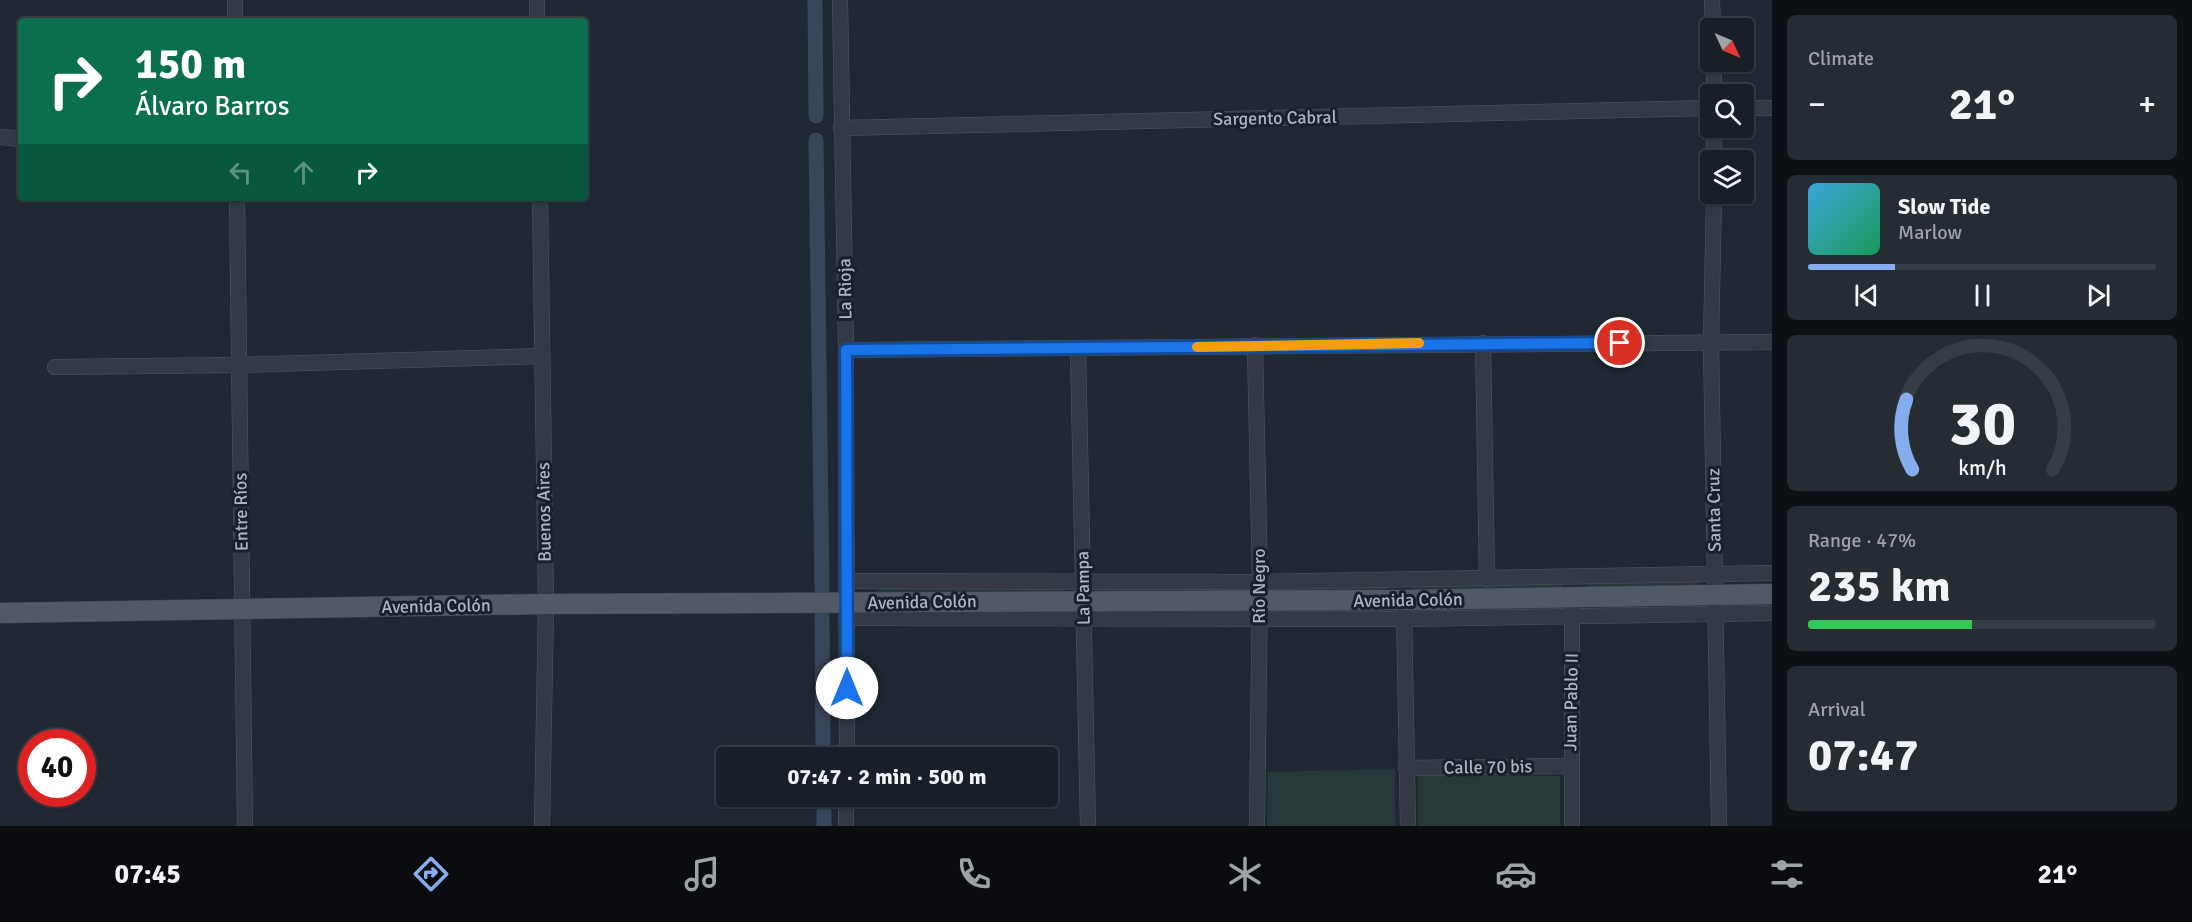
<!DOCTYPE html>
<html lang="en">
<head>
<meta charset="utf-8">
<style>
  :root { --surface:#181f26; --page:#252c32; --text:#f1f3f6; --muted:#9fa2a7; --line:#363d43; --accent:#86aeee }
  body { margin:0; font-family:Signika,sans-serif; background:var(--page); color:var(--text); height:100vh; display:flex; flex-direction:column; font-size:22px; white-space:nowrap }
  * { box-sizing:border-box; margin:0 }
  p { font-size:20px; color:var(--muted) }
  .icon { flex:none; width:33px; height:33px; fill:none; stroke:currentColor; stroke-width:2; stroke-linecap:round; stroke-linejoin:round }
  .map { position:relative; flex:1; overflow:hidden }
  .details { display:flex; flex-direction:column; gap:15px; padding:15px; background:#0d1115; width:420px }
  .details>* { flex:none }
  .banner { position:absolute; left:18px; top:18px; width:570px; height:183px; border-radius:6px; box-shadow:0 2px 4px #0004,0 0 0 2px var(--line); background:#0b6e4f; color:#fff; overflow:hidden }
  .needle { width:39px; rotate:134deg }
  .fabs { position:absolute; left:1700px; top:18px; display:grid; gap:12px }
  .fabs a { display:grid; place-items:center; width:54px; height:54px; border-radius:6px; background:var(--surface); box-shadow:0 2px 4px #0004,0 0 0 2px var(--line); font-size:30px }
  .speed { position:absolute; left:18px; top:729px; display:flex; gap:12px; font-size:30px; font-weight:700; text-align:center }
  .speed>* { display:grid; place-content:center; width:78px; height:78px; border-radius:50%; background:var(--surface); box-shadow:0 2px 4px #0004,0 0 0 2px var(--line); line-height:1 }
  .speed .limit { border:9px solid #d22; background:#fff; color:#111 }
  .pin { position:absolute; display:grid; place-items:center; width:51px; height:51px; color:#fff; margin:-26px; border:3px solid #fff; border-radius:50%; box-shadow:0 2px 6px #0007 }
  .me { position:absolute; width:66px; margin:-33px; rotate:0deg; stroke-linejoin:round; filter:drop-shadow(0 0 4px #0008) }
  .turn { display:flex; align-items:center; gap:21px; height:126px; padding:0 18px; font-size:27px }
  .turn .icon { width:78px; height:78px; stroke-width:2.5 }
  .turn b { display:block; font-size:42px; line-height:51px }
  .lanes { display:flex; align-items:center; height:57px; padding:0 18px; background:#0003; justify-content:center; gap:30px; direction:ltr }
  .lanes .off { opacity:.35 }
  .big { font-size:45px; font-weight:700; line-height:1.1 }
  .details .tile { flex:1; display:flex; flex-direction:column; justify-content:center; gap:9px; min-width:0; padding:0 21px; border-radius:9px; background:var(--page) }
  .details .dial { align-items:center; gap:0 }
  .dial svg { height:156px; overflow:visible; fill:none; stroke:var(--line); stroke-width:7; stroke-linecap:round; text-anchor:middle }
  .dial text { fill:var(--text); stroke:none }
  .song { display:flex; align-items:center; gap:18px }
  .cover { width:72px; height:72px; border-radius:9px; background:linear-gradient(135deg,hsl(200 70% 55%),hsl(150 70% 35%)) }
  .played { height:6px; border-radius:3px; background:linear-gradient(90deg,var(--accent) 25%,var(--line) 25%) }
  .keys { display:flex; justify-content:space-around; direction:ltr }
  .heat { display:flex; justify-content:space-between; align-items:center; font-size:33px; direction:ltr }
  .charge { height:9px; border-radius:4px; background:linear-gradient(90deg,#34c759 47%,var(--line) 0) }
  .trip { position:absolute; left:716px; top:747px; width:342px; height:60px; border-radius:6px; background:var(--surface); box-shadow:0 2px 4px #0004,0 0 0 2px var(--line); font-weight:700; line-height:60px; text-align:center }
  .tabs { display:flex; height:96px; justify-content:space-around; align-items:center; background:#0a0c0f; color:var(--muted) }
  .tabs .icon { width:42px; height:42px }
  .tabs .active { color:var(--accent) }
  .tabs b { font-size:27px; color:var(--text) }
  main { display:flex; flex:1; min-height:0 }
  .map>svg:first-child { display:block }
  .green { fill:#263838 }
  .lines { fill:none; stroke-linecap:round; stroke-linejoin:round }
  .canal { stroke:#37465b; stroke-width:15 }
  .minor-casing { stroke:#515862; stroke-width:16 }
  .major-casing { stroke:#3d444e; stroke-width:21 }
  .minor { stroke:#343a44; stroke-width:15 }
  .major { stroke:#515964; stroke-width:20 }
  .route-casing { stroke:#114b97; stroke-width:15 }
  .route { stroke:#1a73e8; stroke-width:10 }
  .slow { stroke:#f59e0b; stroke-width:10 }
  .labels { text-anchor:middle; dominant-baseline:central; stroke-width:6; stroke-linejoin:round; paint-order:stroke }
  .street-label { font-size:18px; fill:#adb5c1; stroke:#192028 }
</style>
</head>
<body>
<main>
<div class="map">
<svg width="1772" height="826" viewBox="0 0 1772 826">
  <rect width="100%" height="100%" fill="#202933"/>
  <g class="green">
    <path d="M1698 582 1697 586 1587 587V583Z"/>
    <rect x="1413" y="585" width="149" height="5"/>
    <path d="M876 587H1064V591L876 592Z"/>
    <path d="M1095 587H1244V591L1095 592Z"/>
    <rect x="1275" y="587" width="112" height="5"/>
    <path d="M1562 606V611H1413L1412 607Z"/>
    <path d="M1395 769V826H1267L1268 772Z"/>
    <path d="M1418 774 1560 776V826H1418Z"/>
  </g>
  <g class="lines">
    <g class="canal">
      <path d="M815 0 816 116"/>
      <path d="M816 140 822 589"/>
      <path d="M822 616 823 758"/>
      <path d="M824 796V826"/>
    </g>
    <defs>
      <g id="minor">
        <path d="M235 0V21"/>
        <path d="M537 0V21"/>
        <path d="M840 0 846 350 847 758"/>
        <path d="M1712 0 1713 28"/>
        <path d="M1714 62V94"/>
        <path d="M1743 108H1772"/>
        <path d="M841 128 1710 108"/>
        <path d="M0 137 21 139"/>
        <path d="M1714 160V128"/>
        <path d="M1714 194 1711 343 1719 826"/>
        <path d="M237 198 245 826"/>
        <path d="M540 198 546 604 542 826"/>
        <path d="M1483 343 1487 579"/>
        <path d="M1255 345 1260 582 1257 826"/>
        <path d="M1078 349 1088 826"/>
        <path d="M846 350 1772 342"/>
        <path d="M55 367 239 365 542 356"/>
        <path d="M847 581 1260 582 1772 573"/>
        <path d="M1572 607V826"/>
        <path d="M1404 610 1408 826"/>
        <path d="M847 618 1404 619 1772 613"/>
        <path d="M1406 768 1570 766"/>
        <path d="M846 826V796"/>
      </g>
      <path id="major" d="M0 613 546 604 1403 600 1772 594"/>
    </defs>
    <use href="#minor" class="minor-casing"/>
    <use href="#major" class="major-casing"/>
    <use href="#minor" class="minor"/>
    <use href="#major" class="major"/>
  </g>
  <g class="lines">
    <defs>
      <path id="route" d="M847 688 846 350 1620 343"/>
    </defs>
    <use href="#route" class="route-casing"/>
    <use href="#route" class="route"/>
    <path class="slow" d="M1197 347 1419 343"/>
  </g>
  <g class="labels">
    <g class="street-label">
      <text transform="translate(1275 118) rotate(-1)">Sargento Cabral</text>
      <text transform="translate(845 289) rotate(-91)">La Rioja</text>
      <text transform="translate(1714 510) rotate(-91)">Santa Cruz</text>
      <text transform="translate(241 512) rotate(-91)">Entre Ríos</text>
      <text transform="translate(544 512) rotate(-91)">Buenos Aires</text>
      <text transform="translate(1259 586) rotate(-90)">Río Negro</text>
      <text transform="translate(1083 588) rotate(-91)">La Pampa</text>
      <text transform="translate(1408 600) rotate(-1)">Avenida Colón</text>
      <text transform="translate(922 602) rotate(-1)">Avenida Colón</text>
      <text transform="translate(436 606) rotate(-1)">Avenida Colón</text>
      <text transform="translate(1571 702) rotate(-89)">Juan Pablo II</text>
      <text transform="translate(1488 767) rotate(-1)">Calle 70 bis</text>
    </g>
  </g>
</svg>
<div class="fabs">
<a><svg class="needle" viewBox="-14 -14 28 28"><path d="M0-13l5 13h-10z" fill="#e53935"/><path d="M0 13l5-13h-10z" fill="#9fa2a7"/></svg></a>
<a><svg class="icon" aria-label="search" viewBox="0 0 24 24"><circle cx="10" cy="10" r="6"/><path d="M15 15l6 6"/></svg></a>
<a><svg class="icon" aria-label="layers" viewBox="0 0 24 24"><path d="M12 4l9 5-9 5-9-5zM3 14l9 5 9-5"/></svg></a>
</div>
<div class="speed"><div class="limit">40</div></div>
<div class="pin" style="left:1620px;top:343px;background:#d93025"><svg class="icon" aria-label="arrive" viewBox="0 0 24 24"><path d="M6 21V4h12l-3 4 3 4H6"/></svg></div>
<svg class="me" style="left:847px;top:688px" viewBox="-20 -20 40 40"><circle r="19" fill="#fff"/><path d="M0-13L10 11 0 6-10 11z" fill="#1a73e8"/></svg>
<div class="trip">07:47 · 2 min · 500 m</div>
<div class="banner">
<div class="turn"><svg class="icon" aria-label="right" viewBox="0 0 24 24"><path d="M7 20v-9h11M14 6l5 5-5 5"/></svg><div><b>150 m</b>Álvaro Barros</div></div>
<div class="lanes"><svg class="icon off" aria-label="left" viewBox="0 0 24 24"><path d="M17 20v-9H6M10 6l-5 5 5 5"/></svg><svg class="icon off" aria-label="ahead" viewBox="0 0 24 24"><path d="M12 20V5M6 11l6-6 6 6"/></svg><svg class="icon" aria-label="right" viewBox="0 0 24 24"><path d="M7 20v-9h11M14 6l5 5-5 5"/></svg></div>
</div>
</div>
<section class="details">
<div class="tile"><p>Climate</p>
<div class="heat"><a>−</a><b class="big">21°</b><a>+</a></div>
</div>
<div class="tile">
<div class="song"><i class="cover"></i><div><b>Slow Tide</b><p>Marlow</p></div></div>
<div class="played"></div>
<div class="keys"><svg class="icon" aria-label="previous" viewBox="0 0 24 24"><path d="M18 5L8 12l10 7zM5 5v14"/></svg><svg class="icon" aria-label="pause" viewBox="0 0 24 24"><path d="M8 5v14M16 5v14"/></svg><svg class="icon" aria-label="next" viewBox="0 0 24 24"><path d="M6 5l10 7-10 7zM19 5v14"/></svg></div>
</div>
<div class="tile dial"><svg viewBox="0 0 100 80">
<path d="M14 69A42 42 0 1 1 86 69"/>
<path d="M14 69A42 42 0 0 1 11 33" stroke="#86aeee"/>
<text x="50" y="56" font-size="32" font-weight="700">30</text>
<text x="50" y="72" font-size="11">km/h</text>
</svg></div>
<div class="tile"><p>Range · 47%</p><b class="big">235 km</b><div class="charge"></div></div>
<div class="tile"><p>Arrival</p><b class="big">07:47</b></div>
</section>
</main>
<nav class="tabs">
<b>07:45</b>
<svg class="icon active" aria-label="directions" viewBox="0 0 24 24"><path d="M12 3l9 9-9 9-9-9zM9 14v-3h6M13 9l2 2-2 2"/></svg>
<svg class="icon" aria-label="music" viewBox="0 0 24 24"><path d="M9 18V5l10-2v13"/><circle cx="6" cy="18" r="3"/><circle cx="16" cy="16" r="3"/></svg>
<svg class="icon" aria-label="phone" viewBox="0 0 24 24"><path d="M5 4h4l2 5-3 2q2 4 5 5l2-3 5 2v4C11 20 4 13 5 4z"/></svg>
<svg class="icon" aria-label="climate" viewBox="0 0 24 24"><path d="M12 3v18M4 7l16 10M4 17L20 7"/></svg>
<svg class="icon" aria-label="car" viewBox="0 0 24 24"><path d="M5 17H2v-5l4-1 3-4h7l3 4 3 1v5h-3M9 17h6M6 11h13"/><circle cx="7" cy="17" r="2"/><circle cx="17" cy="17" r="2"/></svg>
<svg class="icon" aria-label="filters" viewBox="0 0 24 24"><path d="M4 7h16M4 17h16"/><circle cx="9" cy="7" r="2"/><circle cx="15" cy="17" r="2"/></svg>
<b>21°</b>
</nav>
</body>
</html>
